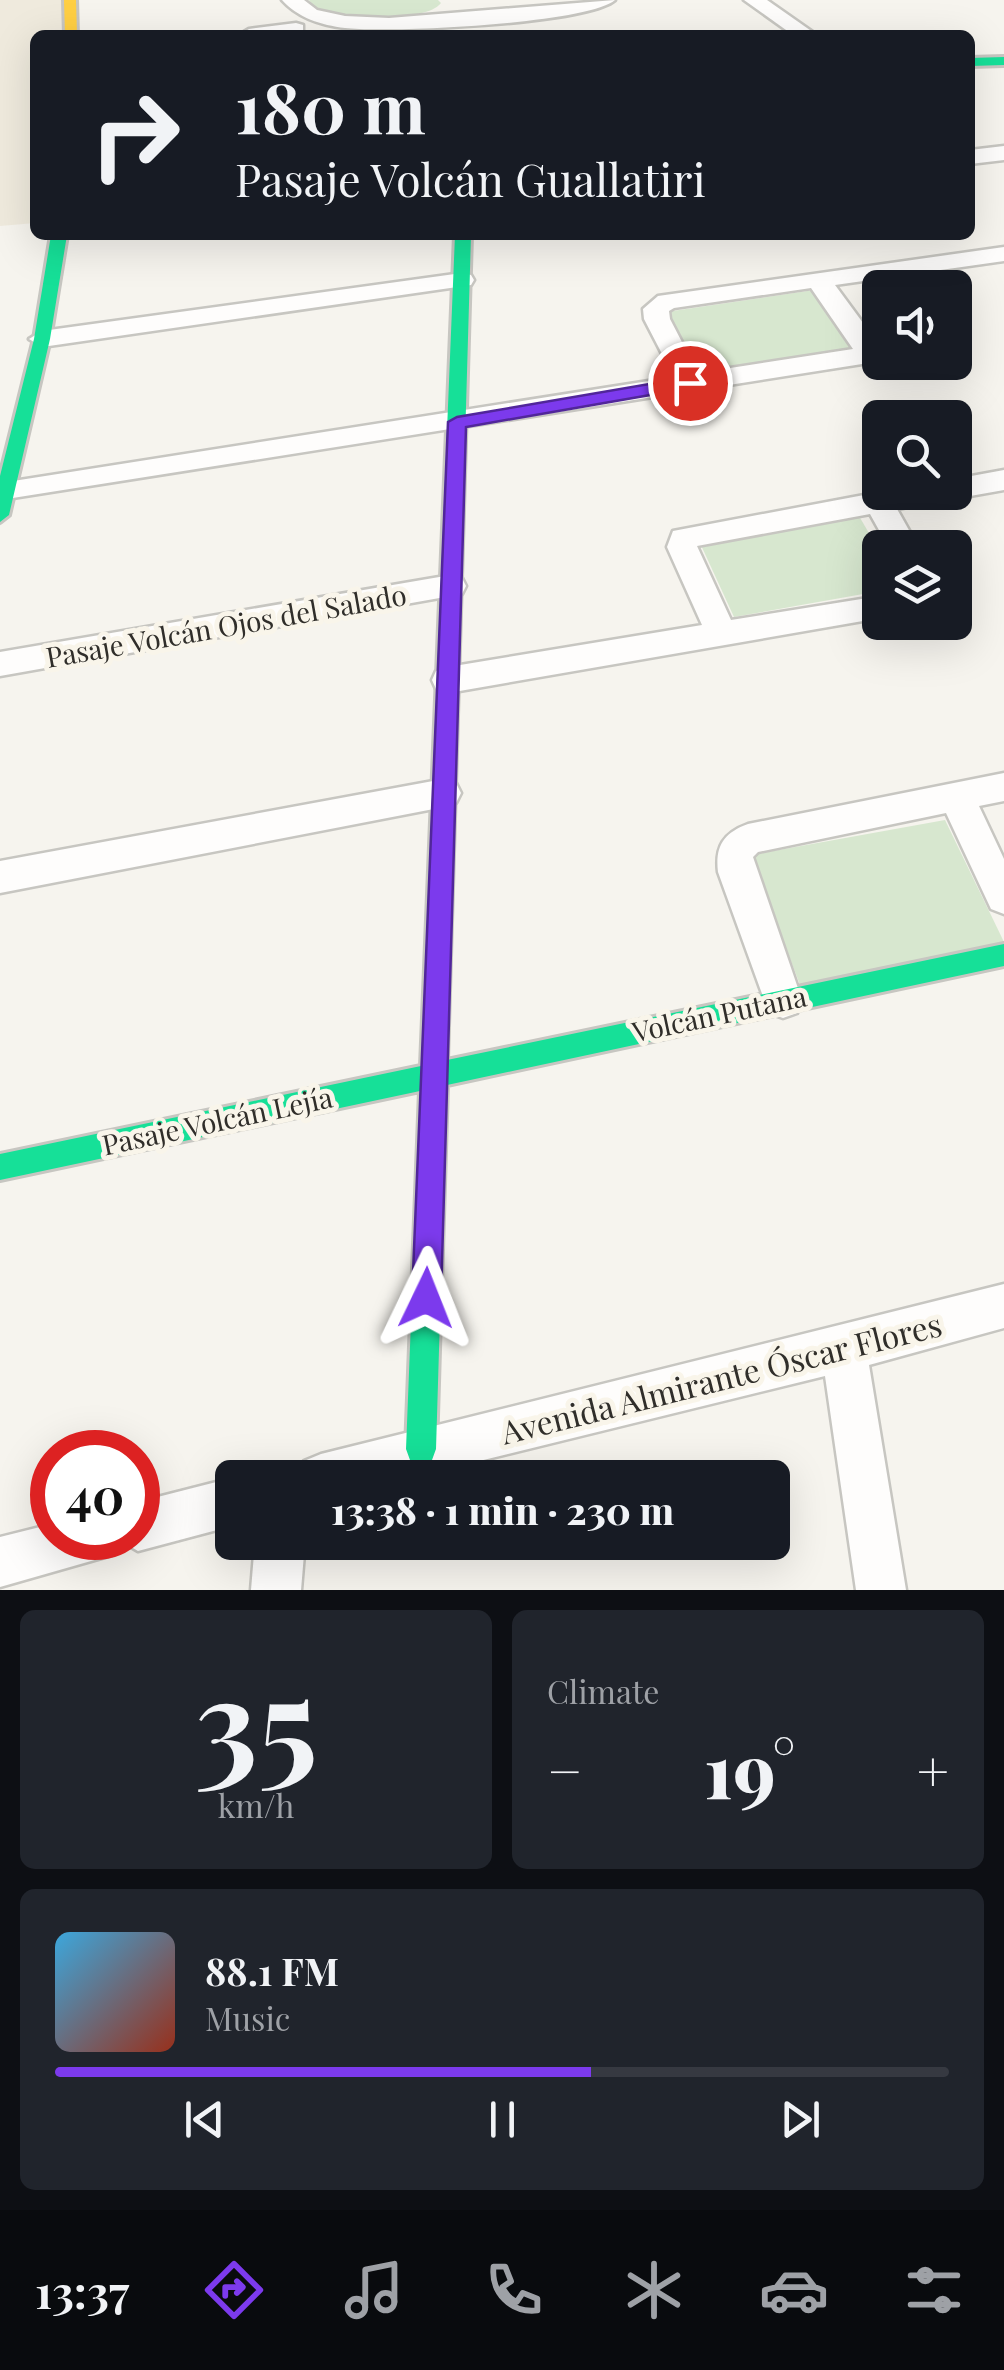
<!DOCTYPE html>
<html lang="en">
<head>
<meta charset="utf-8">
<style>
  :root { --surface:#171b24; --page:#20242c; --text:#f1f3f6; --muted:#9ea1a6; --line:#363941; --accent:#7c3aed }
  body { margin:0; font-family:"Playfair Display",serif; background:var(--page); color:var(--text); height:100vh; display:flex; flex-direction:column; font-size:38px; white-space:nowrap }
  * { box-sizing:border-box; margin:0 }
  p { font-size:32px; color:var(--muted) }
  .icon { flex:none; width:55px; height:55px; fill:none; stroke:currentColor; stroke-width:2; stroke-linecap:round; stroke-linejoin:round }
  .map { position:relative; height:1590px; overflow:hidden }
  .side { display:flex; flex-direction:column; gap:20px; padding:20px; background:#0d0f14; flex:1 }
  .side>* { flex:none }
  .hud { position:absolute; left:30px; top:30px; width:945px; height:210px; border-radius:15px; box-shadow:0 10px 40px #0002; background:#171b24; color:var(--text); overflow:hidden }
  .buttons { position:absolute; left:862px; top:270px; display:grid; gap:20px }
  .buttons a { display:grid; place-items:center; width:110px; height:110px; border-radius:15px; background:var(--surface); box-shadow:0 10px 40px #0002; font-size:50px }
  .speed { position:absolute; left:30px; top:1430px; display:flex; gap:20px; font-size:50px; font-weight:700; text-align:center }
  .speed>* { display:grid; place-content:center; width:130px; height:130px; border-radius:50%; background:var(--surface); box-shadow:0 10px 40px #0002; line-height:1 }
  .speed .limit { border:15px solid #d22; background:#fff; color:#111 }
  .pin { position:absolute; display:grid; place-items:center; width:85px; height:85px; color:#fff; margin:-42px; border:5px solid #fff; border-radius:50%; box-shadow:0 2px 10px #0007 }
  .me { position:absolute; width:110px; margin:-55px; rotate:2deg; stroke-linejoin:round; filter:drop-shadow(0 0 8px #0008) }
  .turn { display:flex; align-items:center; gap:35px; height:210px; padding:0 40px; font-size:45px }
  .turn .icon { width:130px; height:130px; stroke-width:2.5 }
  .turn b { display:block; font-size:70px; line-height:85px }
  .big { font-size:75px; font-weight:800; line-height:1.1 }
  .side .card { flex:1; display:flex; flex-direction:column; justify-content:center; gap:15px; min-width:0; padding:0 35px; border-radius:15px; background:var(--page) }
  .side .dial { align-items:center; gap:0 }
  .dial b { font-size:130px; line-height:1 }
  .song { display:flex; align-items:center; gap:30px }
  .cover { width:120px; height:120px; border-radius:15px; background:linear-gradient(135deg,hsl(200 70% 55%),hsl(10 70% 35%)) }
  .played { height:10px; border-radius:5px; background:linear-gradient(90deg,var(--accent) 60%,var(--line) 60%) }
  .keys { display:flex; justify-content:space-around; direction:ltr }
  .heat { display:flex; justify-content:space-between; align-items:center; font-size:55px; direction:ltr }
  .side .tiles { flex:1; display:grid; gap:20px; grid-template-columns:1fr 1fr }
  .card:last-child { grid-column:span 2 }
  .trip { position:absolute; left:215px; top:1460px; width:575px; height:100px; border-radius:15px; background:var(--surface); box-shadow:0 10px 40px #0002; font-weight:800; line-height:100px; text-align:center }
  .tab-bar { display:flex; height:160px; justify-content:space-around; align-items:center; background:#090b0e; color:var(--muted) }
  .tab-bar .icon { width:70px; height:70px }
  .tab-bar .current { color:var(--accent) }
  .tab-bar b { font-size:45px; color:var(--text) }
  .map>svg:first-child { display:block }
  .built { fill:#efeadd }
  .green { fill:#d7e7cf }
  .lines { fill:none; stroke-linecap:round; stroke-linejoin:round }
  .street-casing { stroke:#c7c6c1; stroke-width:5 }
  .fast-casing { stroke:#c7c6c1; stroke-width:6 }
  .slow-casing { stroke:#c7c6c1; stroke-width:6 }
  .street { fill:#fefdfc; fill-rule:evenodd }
  .fast { fill:#16e098; fill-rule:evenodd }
  .slow { fill:#ffcf43; fill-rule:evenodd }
  .route { fill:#7c3aed; stroke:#51269a; stroke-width:2.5 }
  .labels { text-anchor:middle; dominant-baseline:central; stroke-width:10; stroke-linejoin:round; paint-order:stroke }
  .street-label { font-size:28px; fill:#302e2a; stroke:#f9f5ea }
  .near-street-label { font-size:32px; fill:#302e2a; stroke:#f9f5ea }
</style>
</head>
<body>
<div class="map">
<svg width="1004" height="1590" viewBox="0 0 1004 1590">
  <rect width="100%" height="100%" fill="#f6f4ee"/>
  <path class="built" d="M0 0H62L63 35H35V223L0 226Z"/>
  <g class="green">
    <path d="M309 0H438L441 3C425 24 339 17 314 8Z"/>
    <path d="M814 290 854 352 699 376 666 312Z"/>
    <path d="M859 516 880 552V591L734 617 700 543Z"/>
    <path d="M945 820 1004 942 800 985 751 855Z"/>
  </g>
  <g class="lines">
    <defs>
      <g id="street">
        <path d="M282 0H304L317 10 345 16 389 18 615 0C587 24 387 33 345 28 321 25 298 18 282 0Z"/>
        <path d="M744 0H767L817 35H793Z"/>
        <path d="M296 23 303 25V33L239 35 249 29Z"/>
        <path d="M1004 146V160L970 164V150Z"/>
        <path d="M1004 247V261L835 285 880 346 871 362 862 364 0 500V484L7 482 674 377 644 319 643 309 658 296ZM811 288 853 349 698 373 670 319 669 311 674 308Z"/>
        <path d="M462 273 471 275 474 280 471 285 42 347 29 339 42 331Z"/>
        <path d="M1004 470V490L897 509 919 548H889L870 514 697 546 731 620 880 596V618L448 693 436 689 432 680 436 671 448 667 702 625 667 547 673 531 880 492H955V479Z"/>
        <path d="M451 575 462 578 466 586 462 594 0 676V652Z"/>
        <path d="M1004 773V801L979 806 1004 859V914L991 909 946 813 758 852 753 857 802 1000 797 1013 783 1018 769 1013 718 872C715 847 723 833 748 824Z"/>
        <path d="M444 779 456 783 461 793 456 803 444 807 0 893V861Z"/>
        <path d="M1004 1284V1328L869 1365 906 1590H856L825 1376 410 1478H297L304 1461 321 1454Z"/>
        <path d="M232 1478V1526L138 1551 119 1540 112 1555 0 1587V1537L52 1524V1538H138V1502Z"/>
        <path d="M255 1542H305L301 1590H251Z"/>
      </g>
      <g id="fast">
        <path d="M1004 57V65L970 66V58Z"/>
        <path d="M51 235H67L50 339 9 515 0 522V476L34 339Z"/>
        <path d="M455 235H471L447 1060 1004 944V966L447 1085 436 1449 432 1460 421 1464 410 1460 406 1449 420 1091 0 1180V1154L421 1066Z"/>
      </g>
      <path id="slow" d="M64 0H76L77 35H65Z"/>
    </defs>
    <use href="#street" class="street-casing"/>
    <use href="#fast" class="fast-casing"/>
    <use href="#slow" class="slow-casing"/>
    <use href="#street" class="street"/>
    <use href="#fast" class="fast"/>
    <use href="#slow" class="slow"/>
  </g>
  <path class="route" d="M690 377 699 383 696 387 466 427 441 1298 437 1309 426 1313 416 1309 412 1298 448 422 457 417Z"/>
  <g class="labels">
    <g class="street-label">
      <text transform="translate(226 625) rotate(-10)">Pasaje Volcán Ojos del Salado</text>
      <text transform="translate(719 1013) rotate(-12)">Volcán Putana</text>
      <text transform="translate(217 1120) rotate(-12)">Pasaje Volcán Lejía</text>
    </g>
    <g class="near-street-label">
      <text transform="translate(721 1377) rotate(-14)">Avenida Almirante Óscar Flores</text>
    </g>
  </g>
</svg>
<div class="buttons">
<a><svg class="icon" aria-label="sound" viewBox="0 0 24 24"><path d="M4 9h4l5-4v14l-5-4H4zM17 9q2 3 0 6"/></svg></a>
<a><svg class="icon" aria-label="search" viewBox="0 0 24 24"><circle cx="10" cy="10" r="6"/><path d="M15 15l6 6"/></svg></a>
<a><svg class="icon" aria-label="layers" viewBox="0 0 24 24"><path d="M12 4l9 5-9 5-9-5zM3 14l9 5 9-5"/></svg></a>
</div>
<div class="speed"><div class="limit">40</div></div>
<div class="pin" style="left:690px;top:383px;background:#d93025"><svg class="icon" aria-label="arrive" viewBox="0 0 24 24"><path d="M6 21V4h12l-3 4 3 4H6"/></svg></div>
<svg class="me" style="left:426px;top:1298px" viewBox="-20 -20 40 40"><path d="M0-17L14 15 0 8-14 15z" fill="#7c3aed" stroke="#fff" stroke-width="4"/></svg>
<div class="trip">13:38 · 1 min · 230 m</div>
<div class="hud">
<div class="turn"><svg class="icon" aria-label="right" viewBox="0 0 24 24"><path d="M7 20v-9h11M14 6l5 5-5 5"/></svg><div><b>180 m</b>Pasaje Volcán Guallatiri</div></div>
</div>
</div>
<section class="side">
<div class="tiles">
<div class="card dial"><b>35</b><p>km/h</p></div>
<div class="card"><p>Climate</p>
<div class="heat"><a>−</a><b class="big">19°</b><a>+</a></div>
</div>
<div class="card">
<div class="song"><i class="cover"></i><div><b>88.1 FM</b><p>Music</p></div></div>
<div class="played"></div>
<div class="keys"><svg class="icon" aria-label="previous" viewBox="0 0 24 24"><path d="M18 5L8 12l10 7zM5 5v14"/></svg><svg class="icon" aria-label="pause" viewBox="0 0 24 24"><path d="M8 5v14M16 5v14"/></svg><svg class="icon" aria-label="next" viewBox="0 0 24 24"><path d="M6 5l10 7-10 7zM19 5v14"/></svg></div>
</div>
</div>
</section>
<nav class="tab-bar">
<b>13:37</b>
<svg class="icon current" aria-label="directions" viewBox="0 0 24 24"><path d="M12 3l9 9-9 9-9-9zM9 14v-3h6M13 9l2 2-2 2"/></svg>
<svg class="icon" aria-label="music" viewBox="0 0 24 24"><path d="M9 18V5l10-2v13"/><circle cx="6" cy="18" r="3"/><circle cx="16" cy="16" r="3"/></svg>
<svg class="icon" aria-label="phone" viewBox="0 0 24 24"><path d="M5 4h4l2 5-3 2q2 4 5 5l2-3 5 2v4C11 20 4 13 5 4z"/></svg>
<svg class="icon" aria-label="climate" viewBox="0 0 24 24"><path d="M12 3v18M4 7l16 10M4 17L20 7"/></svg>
<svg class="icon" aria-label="car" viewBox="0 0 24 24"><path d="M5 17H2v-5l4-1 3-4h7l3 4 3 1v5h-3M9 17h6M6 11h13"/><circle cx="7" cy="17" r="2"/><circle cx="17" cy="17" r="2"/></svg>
<svg class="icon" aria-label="filters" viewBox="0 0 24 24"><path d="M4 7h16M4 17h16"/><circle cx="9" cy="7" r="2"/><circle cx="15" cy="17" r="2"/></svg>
</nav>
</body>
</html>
